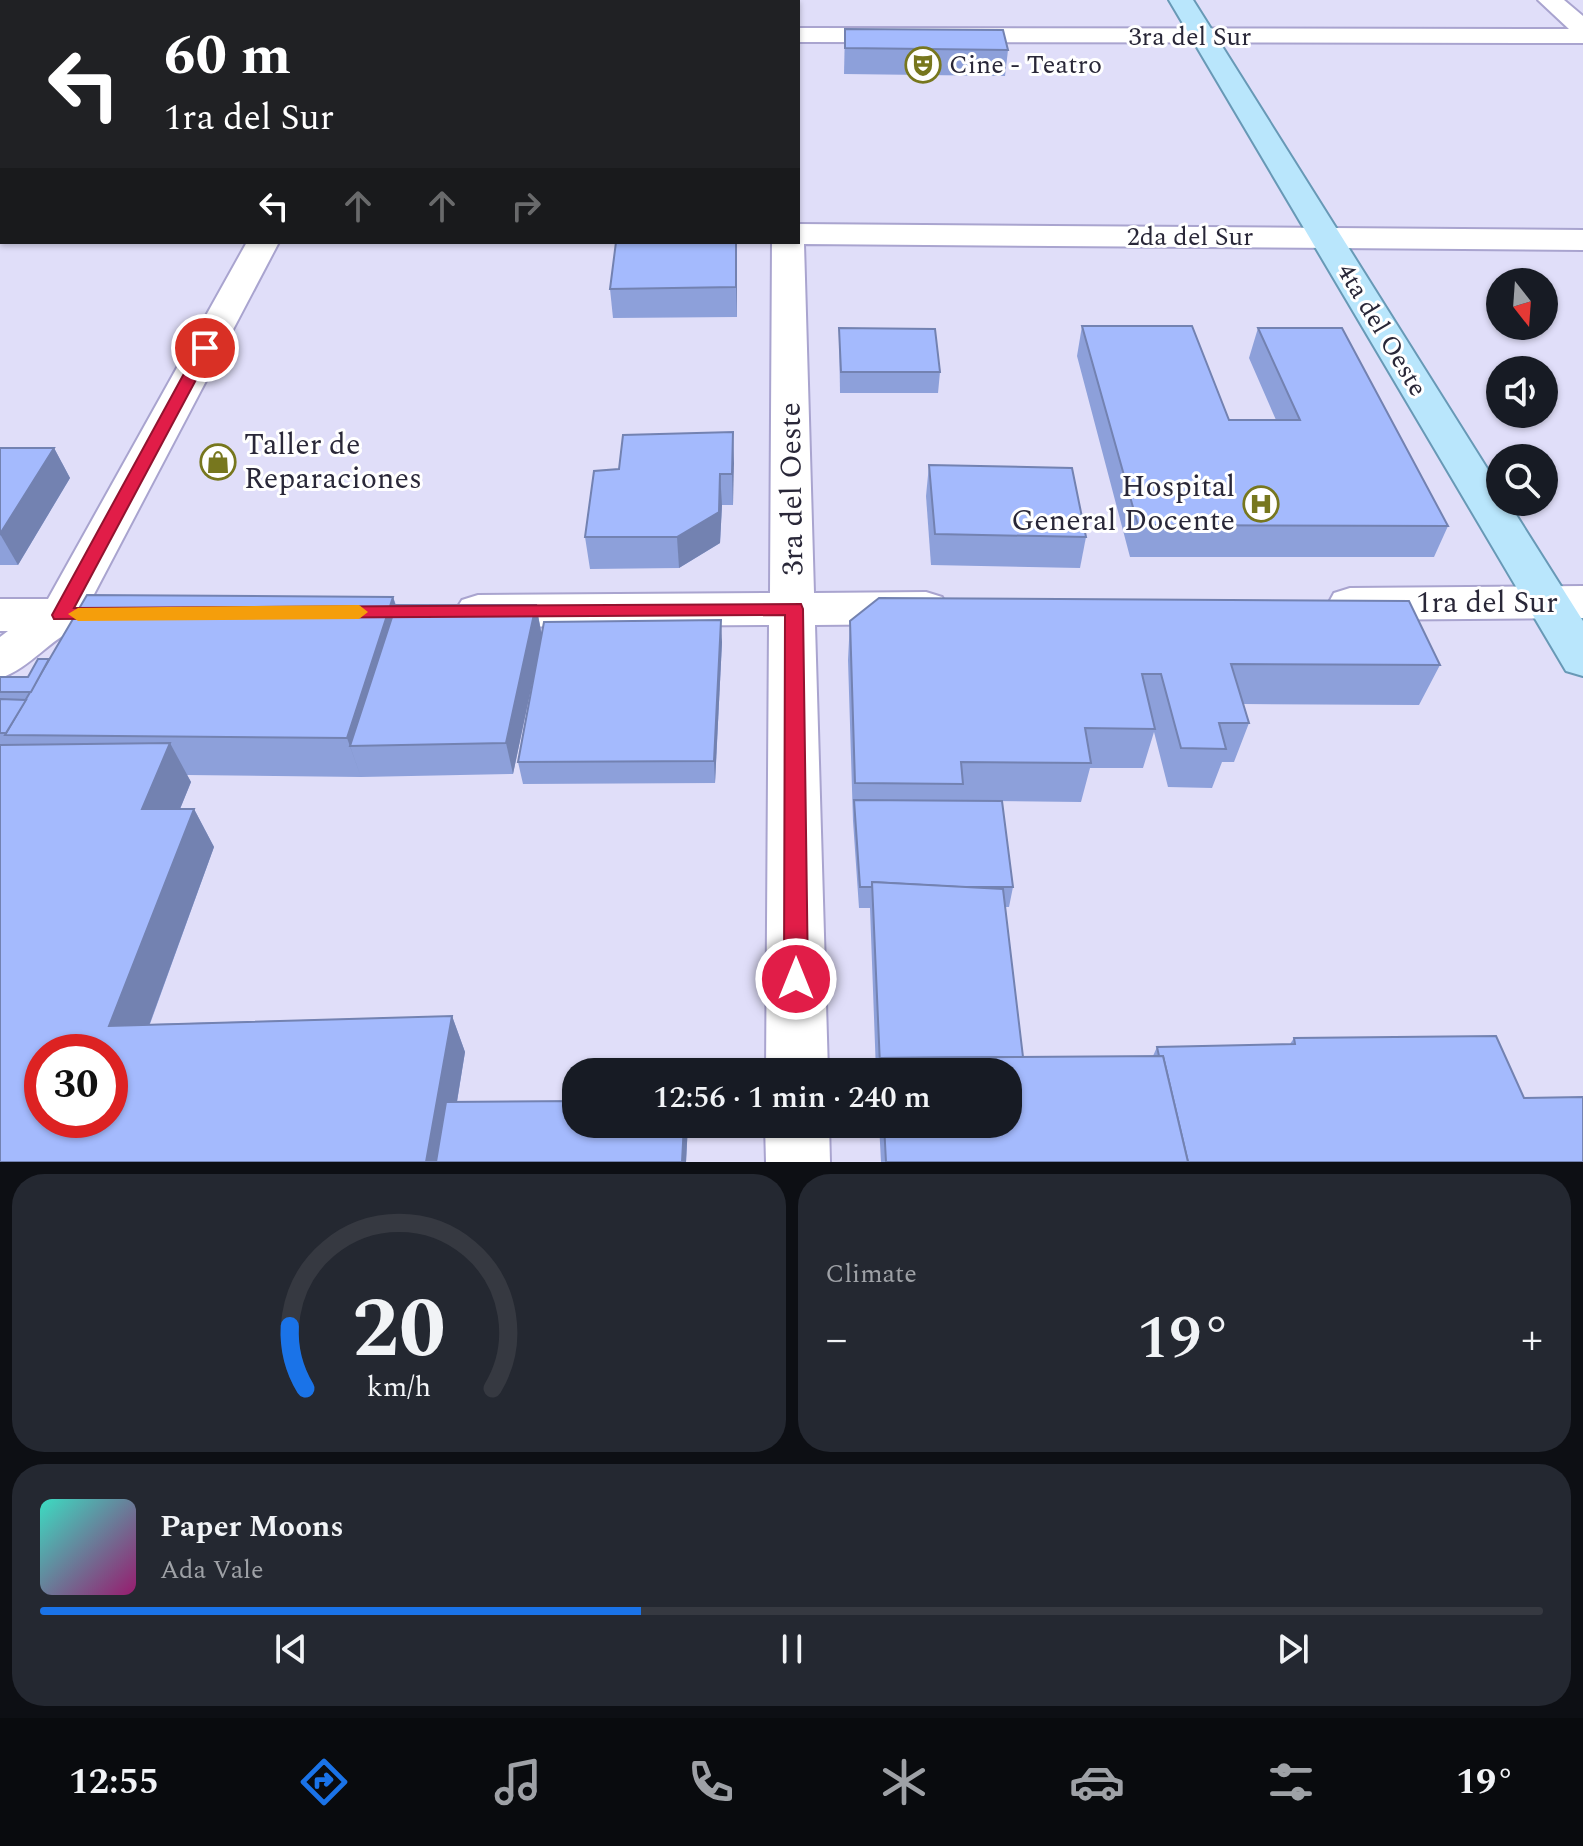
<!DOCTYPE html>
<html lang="en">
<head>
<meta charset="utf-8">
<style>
  :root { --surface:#171b24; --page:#242831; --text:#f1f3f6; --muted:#9ea1a6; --line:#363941; --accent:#1a73e8 }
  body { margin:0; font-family:Spectral,serif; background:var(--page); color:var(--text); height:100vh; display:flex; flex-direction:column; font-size:30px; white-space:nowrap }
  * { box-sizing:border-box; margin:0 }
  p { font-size:26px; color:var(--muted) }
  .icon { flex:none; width:44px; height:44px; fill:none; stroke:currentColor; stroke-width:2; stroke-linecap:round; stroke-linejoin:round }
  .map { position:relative; height:1162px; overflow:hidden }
  .details { display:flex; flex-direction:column; gap:12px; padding:12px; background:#0d0f14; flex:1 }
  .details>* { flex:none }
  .top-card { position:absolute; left:0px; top:0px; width:800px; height:244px; box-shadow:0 2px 6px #0004; background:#202124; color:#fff; overflow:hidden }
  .needle { width:52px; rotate:163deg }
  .tools { position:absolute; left:1486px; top:268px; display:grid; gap:16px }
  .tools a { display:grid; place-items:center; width:72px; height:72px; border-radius:50%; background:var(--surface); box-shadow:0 2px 6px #0004; font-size:40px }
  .speed { position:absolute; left:24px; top:1034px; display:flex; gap:16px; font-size:40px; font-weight:700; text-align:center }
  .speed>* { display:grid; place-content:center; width:104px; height:104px; border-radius:50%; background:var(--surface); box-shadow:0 2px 6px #0004; line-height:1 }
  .speed .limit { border:12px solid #d22; background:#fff; color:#111 }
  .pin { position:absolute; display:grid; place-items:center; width:68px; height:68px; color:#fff; margin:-34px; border:4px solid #fff; border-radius:50%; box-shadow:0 2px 8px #0007 }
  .me { position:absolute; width:88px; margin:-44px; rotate:0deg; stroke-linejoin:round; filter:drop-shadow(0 0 6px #0008) }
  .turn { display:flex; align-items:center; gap:28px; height:168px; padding:0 32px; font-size:36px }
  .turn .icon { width:104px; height:104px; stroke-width:2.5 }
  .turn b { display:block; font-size:56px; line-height:68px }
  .lanes { display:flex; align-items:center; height:76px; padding:0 32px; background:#0003; justify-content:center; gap:40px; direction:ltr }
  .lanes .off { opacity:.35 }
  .big { font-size:60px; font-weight:600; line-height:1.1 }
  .details .widget { flex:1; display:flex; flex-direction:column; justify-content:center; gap:12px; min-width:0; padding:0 28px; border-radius:32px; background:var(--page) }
  .details .dial { align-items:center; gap:0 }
  .dial svg { height:208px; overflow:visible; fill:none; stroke:var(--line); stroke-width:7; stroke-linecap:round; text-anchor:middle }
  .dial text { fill:var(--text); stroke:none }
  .song { display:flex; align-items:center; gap:24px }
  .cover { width:96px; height:96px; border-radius:12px; background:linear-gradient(135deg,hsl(170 70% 55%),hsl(320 70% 35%)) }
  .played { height:8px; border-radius:4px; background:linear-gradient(90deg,var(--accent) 40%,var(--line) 40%) }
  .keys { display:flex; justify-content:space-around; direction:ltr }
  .heat { display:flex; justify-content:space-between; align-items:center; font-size:44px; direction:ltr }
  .details .tiles { flex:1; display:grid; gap:12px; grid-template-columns:1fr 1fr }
  .widget:last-child { grid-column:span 2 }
  .trip { position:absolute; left:562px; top:1058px; width:460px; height:80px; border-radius:32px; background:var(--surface); box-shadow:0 2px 6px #0004; font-weight:600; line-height:80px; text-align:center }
  .tabs { display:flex; height:128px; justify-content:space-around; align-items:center; background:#090b0e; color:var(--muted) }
  .tabs .icon { width:56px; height:56px }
  .tabs .active { color:var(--accent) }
  .tabs b { font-size:36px; color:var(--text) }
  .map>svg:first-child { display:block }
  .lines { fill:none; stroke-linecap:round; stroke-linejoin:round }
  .minor-casing { stroke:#a9a4cf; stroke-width:4 }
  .major-casing { stroke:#6899b6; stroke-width:4 }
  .minor { fill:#fff; fill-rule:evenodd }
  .major { fill:#b9e6fc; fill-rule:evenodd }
  .wall { fill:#8da0da }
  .shaded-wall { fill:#7382b1 }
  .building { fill:#a4bafd; stroke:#7382b1; stroke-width:2; fill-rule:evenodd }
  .route { fill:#e11d48; stroke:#92132f; stroke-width:2 }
  .slow { fill:#f59e0b }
  .labels { text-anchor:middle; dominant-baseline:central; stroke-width:6; stroke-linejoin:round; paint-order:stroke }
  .far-street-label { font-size:26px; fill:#292738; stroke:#fff }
  .far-poi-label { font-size:26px; fill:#292738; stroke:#fff; text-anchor:start }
  .poi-label { font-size:30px; fill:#292738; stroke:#fff; text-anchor:start }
  .street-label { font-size:30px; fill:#292738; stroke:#fff }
</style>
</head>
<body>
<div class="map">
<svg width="1583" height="1162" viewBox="0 0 1583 1162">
  <rect width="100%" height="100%" fill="#e0def9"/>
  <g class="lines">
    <defs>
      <g id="minor">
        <path d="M0 0H20L2 2V8Z"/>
        <path d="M376 0H400L375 2Z"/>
        <rect x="773" y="0" width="24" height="2"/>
        <path d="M1538 0H1564L1583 16V43L798 42V28L1569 29Z"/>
        <rect x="0" y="219" width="2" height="18"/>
        <path d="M798 224 1583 230V250L804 244 814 593 926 592 942 597 948 608 942 619 926 624 815 625 828 1072H766L769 625 478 627 462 622 455 611 462 600 478 595 770 593 772 242H798Z"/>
        <path d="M247 242H279L92 598H134L150 603 157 614 150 625C125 633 99 625 74 631 56 634 28 670 0 678V637L8 631H0V599H48Z"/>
        <path d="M1583 586V618L1350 620 1334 615 1328 604 1334 593 1350 588Z"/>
        <path d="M765 1124H829L830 1162H766Z"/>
      </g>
      <path id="major" d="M1169 0H1193L1500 489V502H1508L1583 621V676L1566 671Z"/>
    </defs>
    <use href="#minor" class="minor-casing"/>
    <use href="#major" class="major-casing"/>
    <use href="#minor" class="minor"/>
    <use href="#major" class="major"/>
  </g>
  <g class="wall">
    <path d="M414 0H491L490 2H414Z"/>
    <rect x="502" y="0" width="167" height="2"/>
    <path d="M845 29 1008 50 1005 76 844 74Z"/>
    <path d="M737 261V317L613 318 610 289Z"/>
    <path d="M1082 326 1229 420H1276L1249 358 1258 328 1448 526 1434 557H1130L1077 356Z"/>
    <path d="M839 328 940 372 938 393H840Z"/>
    <path d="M733 432V505H722L720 543 679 568 590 569 585 537 619 469Z"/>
    <path d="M0 448H54L70 478 18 565H0Z"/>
    <path d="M929 465 1086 537 1080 568 931 565 926 496Z"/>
    <path d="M393 597 396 605H536L542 635 722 642 715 783 523 784 518 762 536 664 513 774 361 777 187 775 191 782 180 809H194L214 847 150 1024 452 1016 465 1052 457 1102 576 1124H688L686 1162H0V677H28L49 659Z"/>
    <path d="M850 621 1440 665 1419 705 1243 704 1249 723 1234 762H1222L1212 788 1168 787 1154 732 1143 768H1090L1081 802 990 801 1013 887 1009 907H1005L1023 1057 1153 1056 1157 1047 1290 1044 1294 1038 1524 1098 1583 1162H881L879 1124H1008V1072H876L870 908H859L853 821 848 660Z"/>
  </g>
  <g class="shaded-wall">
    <path d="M737 242V317L736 287Z"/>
    <path d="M733 432 734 463 733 505 732 474Z"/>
    <path d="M54 448 70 478 18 565 0 534Z"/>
    <path d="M720 474 722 505 720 543 679 568 677 537Z"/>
    <path d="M393 597 405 636 350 746 361 777 347 738Z"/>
    <path d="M536 605 542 637 513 774 506 743Z"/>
    <path d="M721 620 722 642 715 783 714 761Z"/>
    <path d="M170 743 191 782 164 848 142 809Z"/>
    <path d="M194 809 214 847 136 1061 109 1026Z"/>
    <path d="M452 1016 465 1052 447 1162H426Z"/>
    <path d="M684 1124H688L686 1162H682Z"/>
  </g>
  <g class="building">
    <path d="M435 1H460V2H434Z"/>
    <path d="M845 29 1003 30 1008 50 845 48Z"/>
    <path d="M616 242H736V287L610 289Z"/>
    <path d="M1082 326H1192L1229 420H1300L1258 328H1342L1448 526 1138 525Z"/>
    <path d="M839 328 935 329 940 372H841Z"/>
    <path d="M733 432 732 474H720L719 512 677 537H585L594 471 619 469 623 435Z"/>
    <path d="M0 448H54L0 534Z"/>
    <path d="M929 465 1072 468 1086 537 935 534Z"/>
    <path d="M87 595 393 597 347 738 5 735Z"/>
    <path d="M879 598 1409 601 1440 665 1231 664 1249 723H1219L1226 749 1181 748 1161 674H1142L1155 729 1085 728 1091 763 961 762 963 784 855 783 850 621Z"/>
    <path d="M396 605H536L506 743 350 746Z"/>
    <path d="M721 620 714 761 518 762 544 622Z"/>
    <path d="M38 659H49L31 692H0V677H28Z"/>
    <path d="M0 699 26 700 6 733H0Z"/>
    <path d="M170 743 142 809H194L109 1026 452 1016 426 1162H0V745ZM42 1052H110V1120H42Z"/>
    <path d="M854 800 1002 801 1013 887H959L872 882V887H860Z"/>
    <path d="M872 882 1003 889 1023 1057 881 1058 880 1065Z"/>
    <path d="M1496 1036 1524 1098 1583 1097V1162H1188L1163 1056H1159L1157 1047 1295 1044 1294 1038Z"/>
    <path d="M1163 1056 1188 1162H886L884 1124H1008V1072H882L881 1058Z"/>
    <path d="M576 1101V1124H684L682 1162H436L446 1102Z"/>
  </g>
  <path class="route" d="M205 344 213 348 74 608 801 604 803 609 808 979 805 987 796 990 788 987 784 979 785 615 54 619 52 615 198 348Z"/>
  <path class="slow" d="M359 605 368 612 359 619 78 621 68 614 78 608Z"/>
  <defs>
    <symbol id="theatre-ring" viewBox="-11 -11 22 22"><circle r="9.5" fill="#fff" stroke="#77771e" stroke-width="1.5"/><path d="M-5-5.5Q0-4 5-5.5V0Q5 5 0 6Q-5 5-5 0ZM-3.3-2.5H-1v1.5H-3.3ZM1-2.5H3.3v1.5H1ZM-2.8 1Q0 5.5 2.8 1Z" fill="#77771e"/></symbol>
    <symbol id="shop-ring" viewBox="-11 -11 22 22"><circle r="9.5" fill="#fff" stroke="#77771e" stroke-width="1.5"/><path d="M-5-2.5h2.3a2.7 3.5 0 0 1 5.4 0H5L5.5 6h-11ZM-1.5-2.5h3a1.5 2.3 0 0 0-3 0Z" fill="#77771e"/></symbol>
    <symbol id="hospital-ring" viewBox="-11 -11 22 22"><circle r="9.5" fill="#fff" stroke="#77771e" stroke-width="1.5"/><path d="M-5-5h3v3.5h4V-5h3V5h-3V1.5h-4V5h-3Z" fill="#77771e"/></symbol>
  </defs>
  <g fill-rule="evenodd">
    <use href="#theatre-ring" x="903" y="45" width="40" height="40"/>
    <use href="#shop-ring" x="198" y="442" width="40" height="40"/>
    <use href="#hospital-ring" x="1241" y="484" width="40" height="40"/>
  </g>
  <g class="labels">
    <g class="far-street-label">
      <text x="1190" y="37">3ra del Sur</text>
      <text x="1190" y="237">2da del Sur</text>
      <text transform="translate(1382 330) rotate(59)">4ta del Oeste</text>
    </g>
    <g class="far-poi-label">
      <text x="949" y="65">Cine - Teatro</text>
    </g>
    <g class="poi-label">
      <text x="244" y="445">Taller de<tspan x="244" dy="34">Reparaciones</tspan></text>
      <text x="1235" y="487" text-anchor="end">Hospital<tspan x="1235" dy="34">General Docente</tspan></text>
    </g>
    <g class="street-label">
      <text transform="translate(792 489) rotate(-91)">3ra del Oeste</text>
      <text x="1487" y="603">1ra del Sur</text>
    </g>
  </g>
</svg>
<div class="tools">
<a><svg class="needle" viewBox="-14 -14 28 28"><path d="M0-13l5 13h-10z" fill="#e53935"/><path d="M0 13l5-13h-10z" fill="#9ea1a6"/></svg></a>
<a><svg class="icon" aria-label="sound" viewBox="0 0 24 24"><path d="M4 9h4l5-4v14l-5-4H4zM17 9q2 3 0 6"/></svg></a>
<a><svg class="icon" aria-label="search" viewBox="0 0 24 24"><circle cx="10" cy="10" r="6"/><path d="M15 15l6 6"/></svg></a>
</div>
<div class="speed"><div class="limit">30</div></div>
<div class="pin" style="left:205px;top:348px;background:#d93025"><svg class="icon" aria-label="arrive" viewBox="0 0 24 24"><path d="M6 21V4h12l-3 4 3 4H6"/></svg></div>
<svg class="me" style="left:796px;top:979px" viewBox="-20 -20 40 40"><circle r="17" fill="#e11d48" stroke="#fff" stroke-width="3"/><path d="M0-11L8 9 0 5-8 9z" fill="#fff"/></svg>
<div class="trip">12:56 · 1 min · 240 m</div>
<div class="top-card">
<div class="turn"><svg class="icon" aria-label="left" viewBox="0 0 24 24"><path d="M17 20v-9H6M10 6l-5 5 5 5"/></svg><div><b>60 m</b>1ra del Sur</div></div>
<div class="lanes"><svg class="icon" aria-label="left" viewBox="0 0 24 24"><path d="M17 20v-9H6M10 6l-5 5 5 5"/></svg><svg class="icon off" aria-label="ahead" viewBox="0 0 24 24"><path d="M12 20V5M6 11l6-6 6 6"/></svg><svg class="icon off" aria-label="ahead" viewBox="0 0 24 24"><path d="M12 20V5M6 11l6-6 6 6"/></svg><svg class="icon off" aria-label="right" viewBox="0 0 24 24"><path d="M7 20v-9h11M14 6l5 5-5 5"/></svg></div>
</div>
</div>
<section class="details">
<div class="tiles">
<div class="widget dial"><svg viewBox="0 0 100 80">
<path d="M14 69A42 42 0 1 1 86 69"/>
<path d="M14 69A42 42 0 0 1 8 45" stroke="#1a73e8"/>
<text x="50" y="56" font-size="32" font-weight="700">20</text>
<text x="50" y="72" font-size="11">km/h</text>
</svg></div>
<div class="widget"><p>Climate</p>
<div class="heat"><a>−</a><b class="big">19°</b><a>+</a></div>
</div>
<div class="widget">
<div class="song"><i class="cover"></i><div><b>Paper Moons</b><p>Ada Vale</p></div></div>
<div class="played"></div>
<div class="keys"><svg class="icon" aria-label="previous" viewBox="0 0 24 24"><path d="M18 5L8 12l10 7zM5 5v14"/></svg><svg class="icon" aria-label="pause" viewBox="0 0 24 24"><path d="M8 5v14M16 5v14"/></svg><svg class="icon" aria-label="next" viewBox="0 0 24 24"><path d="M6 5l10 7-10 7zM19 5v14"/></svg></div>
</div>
</div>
</section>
<nav class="tabs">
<b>12:55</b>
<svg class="icon active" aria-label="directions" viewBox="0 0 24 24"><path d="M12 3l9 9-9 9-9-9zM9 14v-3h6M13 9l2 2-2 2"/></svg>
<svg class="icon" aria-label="music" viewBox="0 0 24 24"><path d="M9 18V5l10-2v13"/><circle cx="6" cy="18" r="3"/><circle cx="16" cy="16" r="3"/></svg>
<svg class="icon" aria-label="phone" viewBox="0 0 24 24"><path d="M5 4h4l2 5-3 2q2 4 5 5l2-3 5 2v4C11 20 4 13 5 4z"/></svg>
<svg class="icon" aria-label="climate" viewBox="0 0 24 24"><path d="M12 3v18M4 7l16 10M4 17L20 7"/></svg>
<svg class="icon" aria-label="car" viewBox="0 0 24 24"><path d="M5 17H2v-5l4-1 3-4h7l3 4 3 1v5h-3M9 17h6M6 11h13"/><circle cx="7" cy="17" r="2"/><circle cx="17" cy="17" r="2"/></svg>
<svg class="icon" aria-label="filters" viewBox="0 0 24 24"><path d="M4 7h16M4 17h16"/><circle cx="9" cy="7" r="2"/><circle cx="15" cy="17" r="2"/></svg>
<b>19°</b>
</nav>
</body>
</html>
